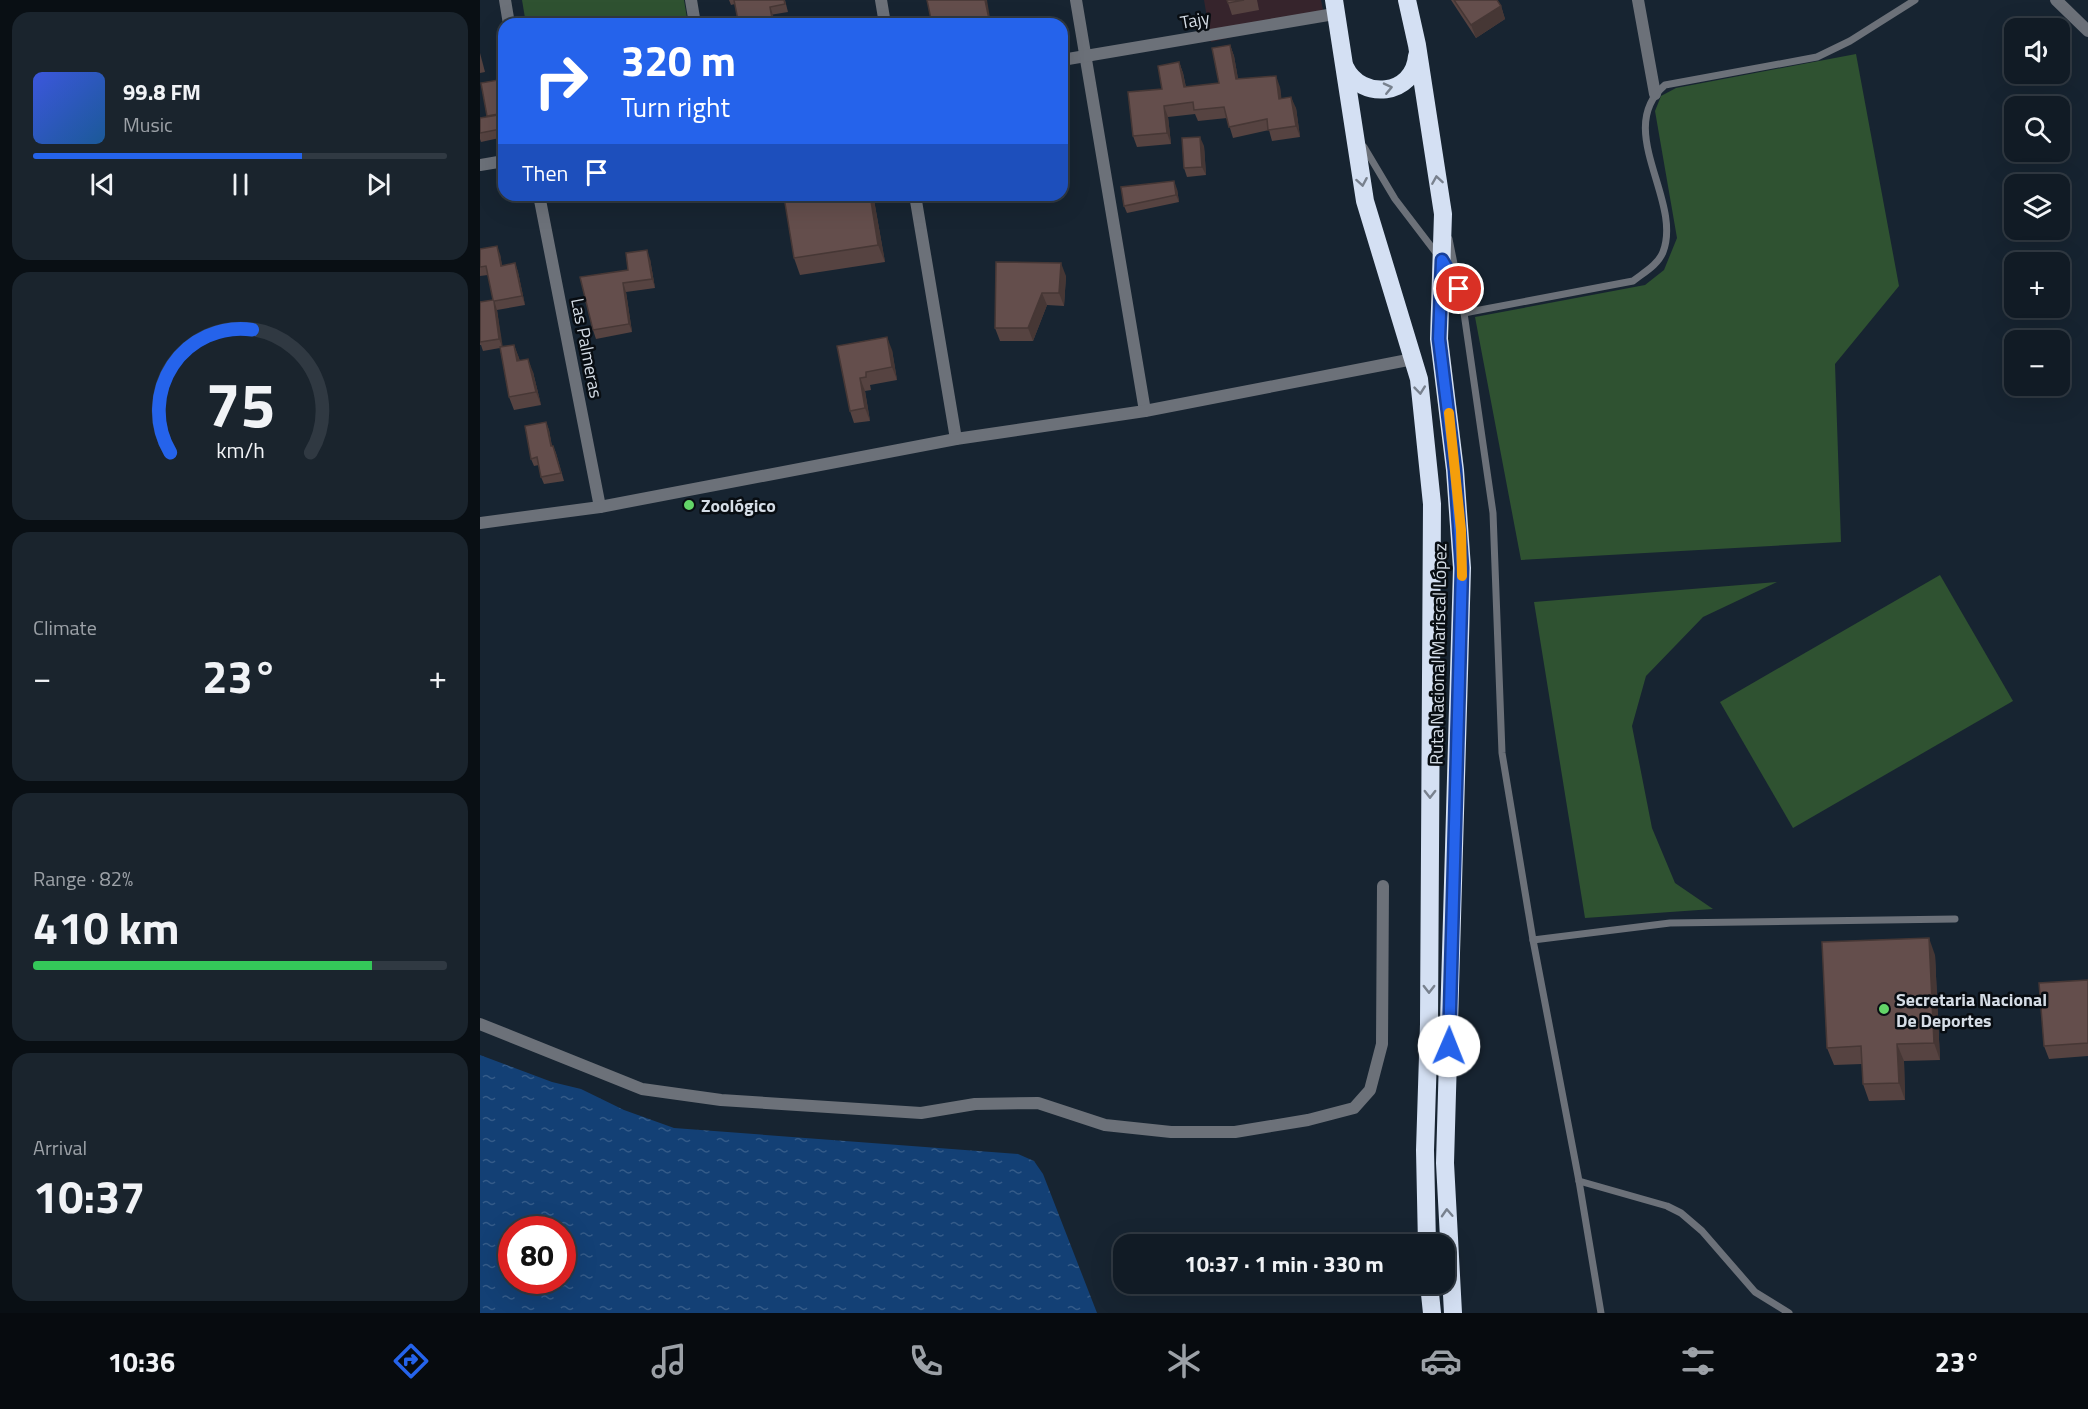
<!DOCTYPE html>
<html lang="en">
<head>
<meta charset="utf-8">
<style>
  :root { --surface:#111b25; --page:#1a242d; --text:#f1f3f6; --muted:#9ca1a7; --line:#303942; --accent:#2563eb }
  body { margin:0; font-family:"Titillium Web",sans-serif; background:var(--page); color:var(--text); height:100vh; display:flex; flex-direction:column; font-size:22px; white-space:nowrap }
  * { box-sizing:border-box; margin:0 }
  p { font-size:20px; color:var(--muted) }
  .icon { flex:none; width:33px; height:33px; fill:none; stroke:currentColor; stroke-width:2; stroke-linecap:round; stroke-linejoin:round }
  .map { position:relative; flex:1; overflow:hidden }
  .drawer { display:flex; flex-direction:column; gap:12px; padding:12px; background:#090f14; width:480px }
  .drawer>* { flex:none }
  .banner { position:absolute; left:18px; top:18px; width:570px; height:183px; border-radius:18px; box-shadow:0 6px 24px #0002,0 0 0 2px var(--line); background:#2563eb; color:#fff; overflow:hidden }
  .tools { position:absolute; left:1524px; top:18px; display:grid; gap:12px }
  .tools a { display:grid; place-items:center; width:66px; height:66px; border-radius:12px; background:var(--surface); box-shadow:0 6px 24px #0002,0 0 0 2px var(--line); font-size:30px }
  .speed { position:absolute; left:18px; top:1216px; display:flex; gap:12px; font-size:30px; font-weight:700; text-align:center }
  .speed>* { display:grid; place-content:center; width:78px; height:78px; border-radius:50%; background:var(--surface); box-shadow:0 6px 24px #0002,0 0 0 2px var(--line); line-height:1 }
  .speed .limit { border:9px solid #d22; background:#fff; color:#111 }
  .pin { position:absolute; display:grid; place-items:center; width:51px; height:51px; color:#fff; margin:-26px; border:3px solid #fff; border-radius:50%; box-shadow:0 2px 6px #0007 }
  .me { position:absolute; width:66px; margin:-33px; rotate:1deg; stroke-linejoin:round; filter:drop-shadow(0 0 4px #0008) }
  .turn { display:flex; align-items:center; gap:21px; height:126px; padding:0 24px; font-size:27px }
  .turn .icon { width:78px; height:78px; stroke-width:2.5 }
  .turn b { display:block; font-size:42px; line-height:51px }
  .then { display:flex; align-items:center; height:57px; padding:0 24px; background:#0003; gap:12px; font-size:22px }
  .big { font-size:45px; font-weight:700; line-height:1.1 }
  .drawer .widget { flex:1; display:flex; flex-direction:column; justify-content:center; gap:9px; min-width:0; padding:0 21px; border-radius:18px; background:var(--page) }
  .drawer .dial { align-items:center; gap:0 }
  .dial svg { height:156px; overflow:visible; fill:none; stroke:var(--line); stroke-width:7; stroke-linecap:round; text-anchor:middle }
  .dial text { fill:var(--text); stroke:none }
  .song { display:flex; align-items:center; gap:18px }
  .cover { width:72px; height:72px; border-radius:9px; background:linear-gradient(135deg,hsl(230 70% 55%),hsl(210 70% 35%)) }
  .played { height:6px; border-radius:3px; background:linear-gradient(90deg,var(--accent) 65%,var(--line) 65%) }
  .keys { display:flex; justify-content:space-around; direction:ltr }
  .heat { display:flex; justify-content:space-between; align-items:center; font-size:33px; direction:ltr }
  .charge { height:9px; border-radius:4px; background:linear-gradient(90deg,#34c759 82%,var(--line) 0) }
  .trip { position:absolute; left:633px; top:1234px; width:342px; height:60px; border-radius:18px; background:var(--surface); box-shadow:0 6px 24px #0002,0 0 0 2px var(--line); font-weight:700; line-height:60px; text-align:center }
  .dock { display:flex; height:96px; justify-content:space-around; align-items:center; background:#070b0f; color:var(--muted) }
  .dock .icon { width:42px; height:42px }
  .dock .active { color:var(--accent) }
  .dock b { font-size:27px; color:var(--text) }
  main { display:flex; flex:1; min-height:0 }
  .map>svg:first-child { display:block }
  .commercial { fill:#36242c }
  .green { fill:#2f5231 }
  .water { fill:url(#water-ripples); fill-rule:evenodd }
  .lines { fill:none; stroke-linecap:round; stroke-linejoin:round }
  .lane { stroke:#6c7179; stroke-width:7 }
  .street { stroke:#6c7179; stroke-width:12 }
  .highway { stroke:#d4e0f3; stroke-width:18 }
  .wall { fill:#564341 }
  .shaded-wall { fill:#463735 }
  .building { fill:#644e4c; stroke:#463735; stroke-width:1.5 }
  .oneway { stroke:#78818e }
  .route-casing { stroke:#184099; stroke-width:15 }
  .route { stroke:#2563eb; stroke-width:10 }
  .slow { stroke:#f59e0b; stroke-width:10 }
  .poi-dot { fill:#63d468; stroke:#080d12; stroke-width:2 }
  .labels { text-anchor:middle; dominant-baseline:central; stroke-width:5; stroke-linejoin:round; paint-order:stroke }
  .street-label { font-size:18px; fill:#d5dde6; stroke:#080d12 }
  .poi-label { font-size:18px; font-weight:bold; fill:#d5dde6; stroke:#080d12; text-anchor:start }
</style>
</head>
<body>
<main>
<section class="drawer">
<div class="widget">
<div class="song"><i class="cover"></i><div><b>99.8 FM</b><p>Music</p></div></div>
<div class="played"></div>
<div class="keys"><svg class="icon" aria-label="previous" viewBox="0 0 24 24"><path d="M18 5L8 12l10 7zM5 5v14"/></svg><svg class="icon" aria-label="pause" viewBox="0 0 24 24"><path d="M8 5v14M16 5v14"/></svg><svg class="icon" aria-label="next" viewBox="0 0 24 24"><path d="M6 5l10 7-10 7zM19 5v14"/></svg></div>
</div>
<div class="widget dial"><svg viewBox="0 0 100 80">
<path d="M14 69A42 42 0 1 1 86 69"/>
<path d="M14 69A42 42 0 0 1 56 6" stroke="#2563eb"/>
<text x="50" y="56" font-size="32" font-weight="700">75</text>
<text x="50" y="72" font-size="11">km/h</text>
</svg></div>
<div class="widget"><p>Climate</p>
<div class="heat"><a>−</a><b class="big">23°</b><a>+</a></div>
</div>
<div class="widget"><p>Range · 82%</p><b class="big">410 km</b><div class="charge"></div></div>
<div class="widget"><p>Arrival</p><b class="big">10:37</b></div>
</section>
<div class="map">
<svg width="1608" height="1313" viewBox="0 0 1608 1313">
  <defs>
    <pattern id="water-ripples" width="26" height="14" patternUnits="userSpaceOnUse" patternTransform="scale(1.5)"><rect width="26" height="14" fill="#134075"/><path d="M2 4q2-2 4 0t4 0M15 11q2-2 4 0t4 0" fill="none" stroke="#345b89"/></pattern>
  </defs>
  <rect width="100%" height="100%" fill="#172431"/>
  <path class="commercial" d="M724 0H841L844 15 731 42Z"/>
  <g class="green">
    <path d="M42 0H204L208 24H46Z"/>
    <path d="M1376 54 1419 286 1355 364 1361 542 1041 560 995 317 1165 285 1184 270 1197 238 1175 111 1181 96 1196 88Z"/>
    <path d="M1460 575 1533 701 1313 828 1240 702Z"/>
    <path d="M1297 582 1223 617 1166 676 1152 726 1172 828 1195 883 1233 909 1105 918 1054 602Z"/>
  </g>
  <path class="water" d="M0 1055 72 1082 101 1089 144 1110 194 1128 538 1154 554 1161 563 1174 617 1313H0ZM32 1230H82V1281H32Z"/>
  <g class="lines">
    <g class="lane">
      <path d="M884 147 915 199 957 254"/>
      <path d="M969 239 984 313 1013 513 1022 753 1053 940 1099 1181 1121 1313"/>
      <path d="M984 313 1153 281C1163 273 1178 265 1183 252 1203 200 1133 129 1185 85L1337 57 1370 41 1435 0"/>
      <path d="M1053 940 1190 923 1475 919"/>
      <path d="M1099 1181 1187 1206 1201 1213 1222 1231 1275 1292 1309 1313"/>
    </g>
    <g class="street">
      <path d="M25 0 29 24"/>
      <path d="M211 0 215 24"/>
      <path d="M401 0 405 24"/>
      <path d="M596 0 665 411"/>
      <path d="M1158 0 1175 94"/>
      <path d="M1576 0 1608 31"/>
      <path d="M582 60 854 14"/>
      <path d="M0 165 24 161"/>
      <path d="M59 195 120 507"/>
      <path d="M435 195 476 439"/>
      <path d="M0 523 120 507 476 439 665 411 933 359"/>
      <path d="M0 1024 162 1089 241 1100 441 1113 495 1104 558 1103 625 1125 691 1132H755L828 1120 874 1108 890 1090 902 1044 903 886"/>
    </g>
    <g class="highway">
      <path d="M854 0 885 201 939 379 952 504 949 1024 945 1150 947 1245"/>
      <path d="M927 0 937 45 963 214 959 339 975 470 982 568 965 1163 973 1313"/>
      <path d="M865 67C881 101 934 96 937 56"/>
      <path d="M949 1284 952 1313"/>
    </g>
  </g>
  <g class="wall">
    <path d="M249 0H305L308 12 258 20 255 4 251 5Z"/>
    <path d="M747 0H777L779 10 752 15Z"/>
    <path d="M971 0H1017L1021 6 1025 19 996 38Z"/>
    <path d="M750 45 754 56 758 79 800 87 801 99 816 108 820 137 792 141 789 130 753 138 747 118 718 121 715 114 688 117 691 144 657 147 653 136 699 62 703 73 706 87 739 83Z"/>
    <path d="M0 53 5 72 0 73Z"/>
    <path d="M22 88 24 100V122L21 123 24 137 1 142 0 139V118L8 117Z"/>
    <path d="M724 146 726 175 707 177 704 168Z"/>
    <path d="M697 189 699 202 647 213 644 206Z"/>
    <path d="M317 195H392L394 200 405 262 320 275 314 258Z"/>
    <path d="M0 249 20 254 22 266 35 263 38 272 45 305 17 310 22 347 34 345 40 361 53 372 61 405 34 410 29 397 20 348 3 351 1 345H0V302L13 300 8 275 0 276Z"/>
    <path d="M170 259 175 288 146 292 152 332 116 339 113 330 148 270Z"/>
    <path d="M516 262 586 276 584 306 567 305 553 341H520L515 328Z"/>
    <path d="M357 346 412 350 417 380 390 385 391 390 385 391 390 421 374 423 370 411Z"/>
    <path d="M66 422 69 430 72 446H73L76 453 84 481 64 484 61 477 59 465 54 466 51 459Z"/>
    <path d="M1455 955 1460 1060 1424 1061 1425 1100 1389 1101 1383 1084 1382 1064 1354 1065 1347 1048Z"/>
    <path d="M1608 980V1056L1569 1059 1564 1046Z"/>
  </g>
  <g class="shaded-wall">
    <path d="M505 0H507L511 24H510Z"/>
    <path d="M1021 6 1025 19 996 38 991 25Z"/>
    <path d="M290 7 293 15 295 24H293Z"/>
    <path d="M750 45 754 56 760 90 756 79Z"/>
    <path d="M699 62 703 73 708 98 704 87Z"/>
    <path d="M796 76 800 87 803 110 799 99Z"/>
    <path d="M18 80 22 88 24 100V107Z"/>
    <path d="M811 97 816 108 820 137 816 126Z"/>
    <path d="M684 106 688 117 691 144 687 133Z"/>
    <path d="M18 115 21 124 24 137 21 129Z"/>
    <path d="M720 137 724 146 726 175 722 167Z"/>
    <path d="M694 181 697 189 699 202 696 195Z"/>
    <path d="M390 195H392L394 200 405 262 398 245Z"/>
    <path d="M17 246 20 254 24 275 21 266Z"/>
    <path d="M167 250 170 259 175 288 172 279Z"/>
    <path d="M35 263 38 272 45 305 42 296Z"/>
    <path d="M581 263 586 276 584 306 579 293Z"/>
    <path d="M143 283 146 292 152 332 149 324Z"/>
    <path d="M562 293 567 305 553 341 548 328Z"/>
    <path d="M14 301 17 310 23 348 19 339Z"/>
    <path d="M407 337 412 350 417 380 412 367Z"/>
    <path d="M34 345 39 358 42 374 37 361Z"/>
    <path d="M48 359 53 372 61 405 56 392Z"/>
    <path d="M380 378 385 391 390 421 385 408Z"/>
    <path d="M66 422 69 430 73 454 71 446Z"/>
    <path d="M1449 938 1455 955 1460 1060 1454 1043Z"/>
    <path d="M1417 1044 1424 1061 1425 1100 1419 1083Z"/>
  </g>
  <g class="building">
    <path d="M254 0H304L305 4 290 7 293 24H243V23L258 20Z"/>
    <path d="M447 0H505L510 24H452Z"/>
    <path d="M747 0H764L748 3Z"/>
    <path d="M974 0H1017L1021 6 991 25Z"/>
    <path d="M750 45 756 79 796 76 799 99 811 97 816 126 788 130 787 119 749 127 744 107 714 110 713 102 684 106 687 133 653 136 648 92 682 89 678 66 699 62 704 87 739 83 732 48Z"/>
    <path d="M18 80 24 107V113L7 116 1 83Z"/>
    <path d="M18 115 21 129 0 133V118Z"/>
    <path d="M720 137 722 167 704 168 702 138Z"/>
    <path d="M694 181 696 195 644 206 641 187Z"/>
    <path d="M317 195H390L398 245 314 258 304 197Z"/>
    <path d="M17 246 21 266 35 263 42 296 14 301 19 339 0 342V302L13 300 6 266 0 267V249Z"/>
    <path d="M167 250 172 279 143 283 149 324 113 330 100 277 148 270 146 253Z"/>
    <path d="M516 262 581 263 579 293H562L548 328H515Z"/>
    <path d="M407 337 412 367 386 372V377L380 378 385 408 370 411 357 346Z"/>
    <path d="M34 345 37 361 48 359 56 392 29 397 20 347Z"/>
    <path d="M66 422 71 446H73L81 473 61 477 57 457 51 459 45 426Z"/>
    <path d="M1449 938 1454 1043 1417 1044 1419 1083 1383 1084 1381 1046 1347 1048 1342 942Z"/>
    <path d="M1608 980V1043L1564 1046 1559 983Z"/>
  </g>
  <defs><path id="oneway-chevron" d="M-2-3.5L2.5 0L-2 3.5" fill="none" stroke-width="1.6" stroke-linecap="round" stroke-linejoin="round" transform="scale(1.5)"/></defs>
  <g class="oneway">
    <use href="#oneway-chevron" transform="translate(908 88) rotate(-13)"/>
    <use href="#oneway-chevron" transform="translate(957 180) rotate(-99)"/>
    <use href="#oneway-chevron" transform="translate(882 182) rotate(80)"/>
    <use href="#oneway-chevron" transform="translate(940 390) rotate(84)"/>
    <use href="#oneway-chevron" transform="translate(950 794) rotate(90)"/>
    <use href="#oneway-chevron" transform="translate(949 989) rotate(90)"/>
    <use href="#oneway-chevron" transform="translate(967 1213) rotate(-93)"/>
  </g>
  <g class="lines">
    <defs>
      <path id="route" d="M969 1046 982 568 975 470 959 339 962 260 979 289"/>
    </defs>
    <use href="#route" class="route-casing"/>
    <use href="#route" class="route"/>
    <path class="slow" d="M969 413 981 530 982 576"/>
  </g>
  <g class="poi-dot">
    <circle cx="209" cy="505" r="6"/>
    <circle cx="1404" cy="1009" r="6"/>
  </g>
  <g class="labels">
    <g class="street-label">
      <text transform="translate(715 20) rotate(-10)">Tajy</text>
      <text transform="translate(107 348) rotate(79)">Las Palmeras</text>
      <text transform="translate(958 654) rotate(-89)">Ruta Nacional Mariscal López</text>
    </g>
    <g class="poi-label">
      <text x="221" y="505">Zoológico</text>
      <text x="1416" y="999">Secretaria Nacional<tspan x="1416" dy="21">De Deportes</tspan></text>
    </g>
  </g>
</svg>
<div class="tools">
<a><svg class="icon" aria-label="sound" viewBox="0 0 24 24"><path d="M4 9h4l5-4v14l-5-4H4zM17 9q2 3 0 6"/></svg></a>
<a><svg class="icon" aria-label="search" viewBox="0 0 24 24"><circle cx="10" cy="10" r="6"/><path d="M15 15l6 6"/></svg></a>
<a><svg class="icon" aria-label="layers" viewBox="0 0 24 24"><path d="M12 4l9 5-9 5-9-5zM3 14l9 5 9-5"/></svg></a>
<a>+</a>
<a>−</a>
</div>
<div class="speed"><div class="limit">80</div></div>
<div class="pin" style="left:979px;top:289px;background:#d93025"><svg class="icon" aria-label="arrive" viewBox="0 0 24 24"><path d="M6 21V4h12l-3 4 3 4H6"/></svg></div>
<svg class="me" style="left:969px;top:1046px" viewBox="-20 -20 40 40"><circle r="19" fill="#fff"/><path d="M0-13L10 11 0 6-10 11z" fill="#2563eb"/></svg>
<div class="trip">10:37 · 1 min · 330 m</div>
<div class="banner">
<div class="turn"><svg class="icon" aria-label="right" viewBox="0 0 24 24"><path d="M7 20v-9h11M14 6l5 5-5 5"/></svg><div><b>320 m</b>Turn right</div></div>
<div class="then">Then<svg class="icon" aria-label="arrive" viewBox="0 0 24 24"><path d="M6 21V4h12l-3 4 3 4H6"/></svg></div>
</div>
</div>
</main>
<nav class="dock">
<b>10:36</b>
<svg class="icon active" aria-label="directions" viewBox="0 0 24 24"><path d="M12 3l9 9-9 9-9-9zM9 14v-3h6M13 9l2 2-2 2"/></svg>
<svg class="icon" aria-label="music" viewBox="0 0 24 24"><path d="M9 18V5l10-2v13"/><circle cx="6" cy="18" r="3"/><circle cx="16" cy="16" r="3"/></svg>
<svg class="icon" aria-label="phone" viewBox="0 0 24 24"><path d="M5 4h4l2 5-3 2q2 4 5 5l2-3 5 2v4C11 20 4 13 5 4z"/></svg>
<svg class="icon" aria-label="climate" viewBox="0 0 24 24"><path d="M12 3v18M4 7l16 10M4 17L20 7"/></svg>
<svg class="icon" aria-label="car" viewBox="0 0 24 24"><path d="M5 17H2v-5l4-1 3-4h7l3 4 3 1v5h-3M9 17h6M6 11h13"/><circle cx="7" cy="17" r="2"/><circle cx="17" cy="17" r="2"/></svg>
<svg class="icon" aria-label="filters" viewBox="0 0 24 24"><path d="M4 7h16M4 17h16"/><circle cx="9" cy="7" r="2"/><circle cx="15" cy="17" r="2"/></svg>
<b>23°</b>
</nav>
</body>
</html>
